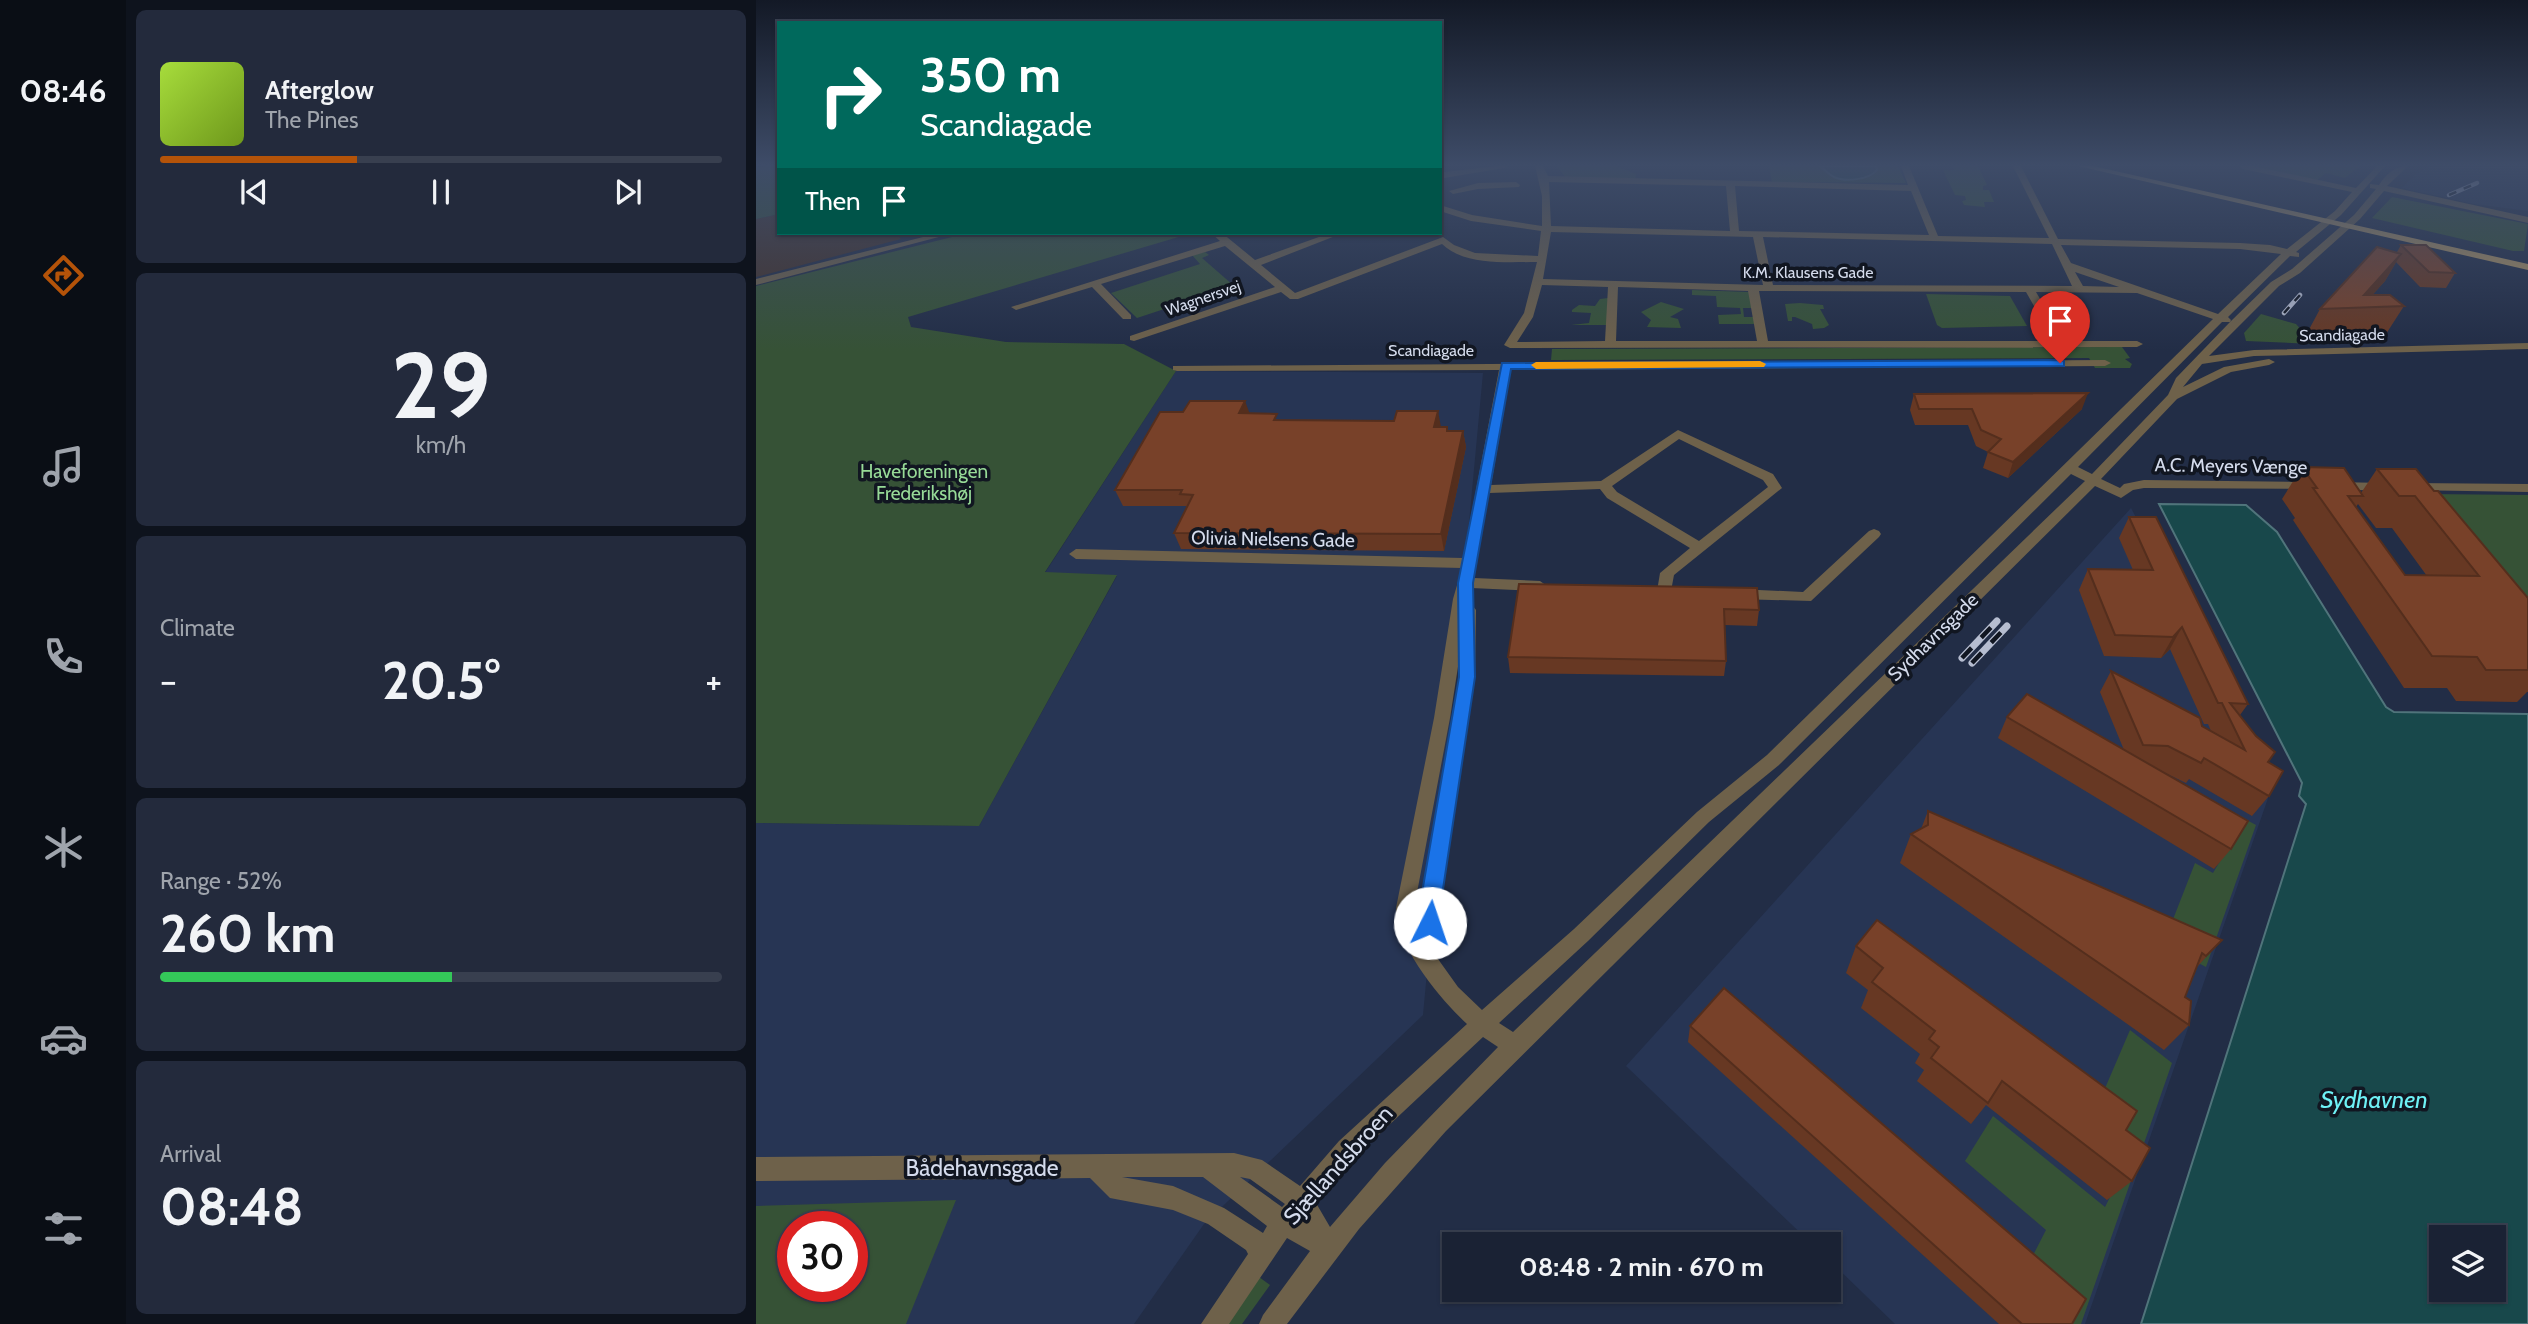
<!DOCTYPE html>
<html lang="en">
<head>
<meta charset="utf-8">
<style>
  :root { --surface:#1a2234; --page:#232a3c; --text:#f1f3f6; --muted:#9fa4ac; --line:#383f4f; --accent:#b45309 }
  body { margin:0; font-family:Cabin,sans-serif; background:var(--page); color:var(--text); height:100vh; display:flex; flex-direction:column; font-size:26px; white-space:nowrap }
  * { box-sizing:border-box; margin:0 }
  p { font-size:23px; color:var(--muted) }
  .icon { flex:none; width:38px; height:38px; fill:none; stroke:currentColor; stroke-width:2; stroke-linecap:round; stroke-linejoin:round }
  .map { position:relative; flex:1; overflow:hidden }
  .sheet { display:flex; flex-direction:column; gap:10px; padding:10px; background:#0e131d; width:630px }
  .sheet>* { flex:none }
  .hud { position:absolute; left:21px; top:21px; width:665px; height:214px; border-radius:0px; box-shadow:0 2px 5px #0004,0 0 0 2px var(--line); background:#00695c; color:#fff; overflow:hidden }
  .fabs { position:absolute; left:1673px; top:1225px; display:grid; gap:14px }
  .fabs a { display:grid; place-items:center; width:77px; height:77px; border-radius:0px; background:var(--surface); box-shadow:0 2px 5px #0004,0 0 0 2px var(--line); font-size:35px }
  .speed { position:absolute; left:21px; top:1211px; display:flex; gap:14px; font-size:35px; font-weight:700; text-align:center }
  .speed>* { display:grid; place-content:center; width:91px; height:91px; border-radius:50%; background:var(--surface); box-shadow:0 2px 5px #0004,0 0 0 2px var(--line); line-height:1 }
  .speed .limit { border:10px solid #d22; background:#fff; color:#111 }
  .pin { position:absolute; display:grid; place-items:center; width:60px; height:60px; color:#fff; margin:-72px -30px; border-radius:50% 50% 50% 0; rotate:-45deg; box-shadow:0 0 7px #0007 }
  .pin .icon { rotate:45deg }
  .me { position:absolute; width:77px; margin:-38px; rotate:4deg; stroke-linejoin:round; filter:drop-shadow(0 0 5px #0008) }
  .turn { display:flex; align-items:center; gap:24px; height:147px; padding:0 28px; font-size:32px }
  .turn .icon { width:91px; height:91px; stroke-width:2.5 }
  .turn b { display:block; font-size:49px; line-height:60px }
  .then { display:flex; align-items:center; height:66px; padding:0 28px; background:#0003; gap:14px; font-size:26px }
  .big { font-size:52px; font-weight:800; line-height:1.1 }
  .sheet .card { flex:1; display:flex; flex-direction:column; justify-content:center; gap:10px; min-width:0; padding:0 24px; border-radius:10px; background:var(--page) }
  .sheet .dial { align-items:center; gap:0 }
  .dial b { font-size:91px; line-height:1 }
  .song { display:flex; align-items:center; gap:21px }
  .cover { width:84px; height:84px; border-radius:10px; background:linear-gradient(135deg,hsl(80 70% 55%),hsl(80 70% 35%)) }
  .played { height:7px; border-radius:4px; background:linear-gradient(90deg,var(--accent) 35%,var(--line) 35%) }
  .keys { display:flex; justify-content:space-around; direction:ltr }
  .heat { display:flex; justify-content:space-between; align-items:center; font-size:38px; direction:ltr }
  .charge { height:10px; border-radius:5px; background:linear-gradient(90deg,#34c759 52%,var(--line) 0) }
  .trip { position:absolute; left:686px; top:1232px; width:399px; height:70px; border-radius:0px; background:var(--surface); box-shadow:0 2px 5px #0004,0 0 0 2px var(--line); font-weight:800; line-height:70px; text-align:center }
  main { display:flex; flex:1; min-height:0 }
  .dock { display:flex; flex-direction:column; width:126px; justify-content:space-around; align-items:center; background:#0a0e15; color:var(--muted) }
  .dock .icon { width:49px; height:49px }
  .dock .selected { color:var(--accent) }
  .dock b { font-size:32px; color:var(--text) }
  .map>svg:first-child { display:block }
  .built { fill:#273554; fill-rule:evenodd }
  .education { fill:#433129 }
  .green { fill:#365236; fill-rule:evenodd }
  .water { fill:#18484b; stroke:#50747b; stroke-width:2; fill-rule:evenodd }
  .lines { fill:none; stroke-linecap:round; stroke-linejoin:round }
  .minor { fill:#6e614a; fill-rule:evenodd }
  .major { fill:#ac9262; fill-rule:evenodd }
  .rail-far1-casing { stroke:#b6bdd0; stroke-width:4.5 }
  .rail-casing { stroke:#b6bdd0; stroke-width:7 }
  .rail-far1 { stroke:#111621; stroke-width:2.5; stroke-dasharray:8; stroke-linecap:butt }
  .rail { stroke:#111621; stroke-width:4.5; stroke-dasharray:14; stroke-linecap:butt }
  .wall { fill:#673823; fill-rule:evenodd }
  .shaded-wall { fill:#542e1d }
  .building { fill:#784129; stroke:#542e1d; stroke-width:2 }
  .route { fill:#1a73e8; stroke:#114b97; stroke-width:2 }
  .slow { fill:#f59e0b }
  .labels { text-anchor:middle; dominant-baseline:central; stroke-width:7; stroke-linejoin:round; paint-order:stroke }
  .far-street-label { font-size:16px; fill:#d4dbec; stroke:#111621 }
  .street-label { font-size:19px; fill:#d4dbec; stroke:#111621 }
  .park-label { font-size:19px; fill:#97da97; stroke:#111621 }
  .near-street-label { font-size:23px; fill:#d4dbec; stroke:#111621 }
  .near-water-label { font-size:24px; font-style:italic; fill:#6ef1f6; stroke:#111621 }
</style>
</head>
<body>
<main>
<nav class="dock">
<b>08:46</b>
<svg class="icon selected" aria-label="directions" viewBox="0 0 24 24"><path d="M12 3l9 9-9 9-9-9zM9 14v-3h6M13 9l2 2-2 2"/></svg>
<svg class="icon" aria-label="music" viewBox="0 0 24 24"><path d="M9 18V5l10-2v13"/><circle cx="6" cy="18" r="3"/><circle cx="16" cy="16" r="3"/></svg>
<svg class="icon" aria-label="phone" viewBox="0 0 24 24"><path d="M5 4h4l2 5-3 2q2 4 5 5l2-3 5 2v4C11 20 4 13 5 4z"/></svg>
<svg class="icon" aria-label="climate" viewBox="0 0 24 24"><path d="M12 3v18M4 7l16 10M4 17L20 7"/></svg>
<svg class="icon" aria-label="car" viewBox="0 0 24 24"><path d="M5 17H2v-5l4-1 3-4h7l3 4 3 1v5h-3M9 17h6M6 11h13"/><circle cx="7" cy="17" r="2"/><circle cx="17" cy="17" r="2"/></svg>
<svg class="icon" aria-label="filters" viewBox="0 0 24 24"><path d="M4 7h16M4 17h16"/><circle cx="9" cy="7" r="2"/><circle cx="15" cy="17" r="2"/></svg>
</nav>
<section class="sheet">
<div class="card">
<div class="song"><i class="cover"></i><div><b>Afterglow</b><p>The Pines</p></div></div>
<div class="played"></div>
<div class="keys"><svg class="icon" aria-label="previous" viewBox="0 0 24 24"><path d="M18 5L8 12l10 7zM5 5v14"/></svg><svg class="icon" aria-label="pause" viewBox="0 0 24 24"><path d="M8 5v14M16 5v14"/></svg><svg class="icon" aria-label="next" viewBox="0 0 24 24"><path d="M6 5l10 7-10 7zM19 5v14"/></svg></div>
</div>
<div class="card dial"><b>29</b><p>km/h</p></div>
<div class="card"><p>Climate</p>
<div class="heat"><a>−</a><b class="big">20.5°</b><a>+</a></div>
</div>
<div class="card"><p>Range · 52%</p><b class="big">260 km</b><div class="charge"></div></div>
<div class="card"><p>Arrival</p><b class="big">08:48</b></div>
</section>
<div class="map">
<svg width="1772" height="1324" viewBox="0 0 1772 1324">
  <rect width="100%" height="100%" fill="#222d46"/>
  <g class="built">
    <path d="M1675 166H1772V211L1718 204 1646 188 1660 174Z"/>
    <path d="M420 371 727 373 667 1015 448 1224 378 1324H0V823L223 826 361 576 289 573ZM37 1227H96V1286H37Z"/>
    <path d="M1375 508 1518 781 1329 1324H1139L1073 1260V1244H1056L870 1066Z"/>
  </g>
  <path class="education" d="M23 214V233H140L145 239 0 277V219Z"/>
  <g class="green">
    <path d="M10 166H23V214L0 219V168Z"/>
    <path d="M801 166H860L880 174 879 180 809 177Z"/>
    <path d="M1013 166H1142L1150 183 1016 182Z"/>
    <path d="M1196 166H1222L1231 185 1227 186V190H1233L1238 202H1228L1229 207 1208 205 1206 201 1210 200 1209 196 1199 195 1187 170H1198Z"/>
    <path d="M1495 166H1604L1589 178 1570 173 1561 180Z"/>
    <path d="M1636 197 1772 224 1768 251H1757L1616 218Z"/>
    <path d="M212 233H436L152 317 155 327 250 342 368 344 420 371 289 572 361 575 223 826 0 823V286Z"/>
    <path d="M449 252 453 255 446 258 477 285 475 287 381 318 355 293 444 264 436 255Z"/>
    <path d="M936 290 993 292 996 308H987L988 317H999V324H963L962 315 985 314 984 308 961 307 960 296 936 295Z"/>
    <path d="M1170 294 1254 296 1271 326 1186 328 1181 325Z"/>
    <path d="M852 298 851 325H815L833 323 835 313 816 312V310L823 305 839 306 844 299Z"/>
    <path d="M905 302 928 309 914 317 922 319 925 328 891 327 895 320 885 312Z"/>
    <path d="M1044 303 1067 305 1068 309H1064L1073 325 1068 328 1057 329 1056 324 1039 317H1036V321H1032L1029 304Z"/>
    <path d="M1505 314 1540 324 1558 344 1490 341 1488 333Z"/>
    <path d="M1366 347 1374 358 1369 359 1376 364 1374 368H1339L1333 358 795 360 796 349Z"/>
    <path d="M1670 494 1772 495V619Z"/>
    <path d="M1489 819 1500 825 1450 967 1407 945 1439 863 1457 873Z"/>
    <path d="M1374 1030 1416 1063 1325 1324H1308L1272 1265 1290 1230 1209 1161 1237 1116 1349 1207 1380 1146 1338 1114Z"/>
    <path d="M200 1200 150 1324H0V1206ZM37 1227H96V1286H37Z"/>
    <path d="M503 1277 514 1285 486 1324H471Z"/>
  </g>
  <g class="water">
    <path d="M1064 166H1120L1121 170C1113 180 1089 182 1078 177 1073 175 1068 169 1064 166Z"/>
    <path d="M1403 504 1490 505 1521 532 1630 707 1638 712 1772 714V1324H1385L1550 804 1543 796 1546 783ZM1685 1237H1738V1290H1685Z"/>
  </g>
  <g class="lines">
    <g class="minor">
      <path d="M742 166 754 167 688 178 684 176 688 172Z"/>
      <path d="M779 166H787L792 176 1152 185 1145 166H1153L1182 236 1293 238 1257 166H1265L1302 239 1484 243 1514 245 1531 249 1579 211 1596 192 1487 169 1483 166H1497L1600 188 1621 166H1629L1585 215 1540 252 1543 253V257L1534 256 1472 317 1475 320 1474 322 1515 282 1536 269 1598 215 1620 189 1614 188V184L1623 185C1630 174 1639 166 1652 166L1631 186 1772 217V223L1628 191 1604 219 1544 273 1523 286 1453 356 1498 350 1772 343V349L1498 356 1446 364 1427 387 1468 367 1513 359 1519 362 1513 365 1475 372 1421 399 1345 479 1364 488 1368 484 1388 480 1556 482 1563 486 1561 489 1388 488 1377 490 1365 498 1339 486 690 1131 603 1229 531 1324H503L507 1315 554 1251 531 1238 473 1324H445L492 1254 490 1250 452 1224 417 1210 354 1198 334 1178 0 1181V1157L478 1153 506 1160 544 1186 583 1141 711 1024C684 999 640 946 640 908L678 718 697 599 706 568 320 559 313 554 320 549 707 558 743 370 421 371 417 370V366L1349 360 1355 363 1349 366 755 370 735 485 845 481 922 430 1017 474 1026 488 918 575 915 591 908 596 901 591 904 573 934 548 851 498 844 489 733 493 718 578 784 581 791 586 784 591 715 588 711 605 717 606 720 610 719 677 686 887 684 923 677 952 702 987 726 1010 818 929 941 812 1011 755 1457 319 1381 293 1280 292 1309 341H1381L1387 344 1381 347 754 348 748 345 768 313 781 262C751 262 709 266 686 244L542 299H534L525 292 378 341 374 340V336L519 287 469 246 345 284 375 315V319H367L336 287 260 310 255 307 464 241 455 233H466L499 260 574 233H587L505 265 539 293 687 237 698 245 719 253 782 256 785 231 715 221 684 211V205L716 215 786 226V196ZM793 182 970 186 974 231 795 226ZM979 186 1155 191 1173 235 983 231ZM795 232 997 237 1007 285 787 279ZM1007 237 1296 244 1316 286 1017 285ZM1305 245 1484 249 1525 254 1462 314 1315 263ZM1319 272 1363 287 1327 286ZM786 285 852 287 849 341 761 342 777 317ZM862 287 992 291 1001 341H860ZM1003 291 1270 292 1298 341H1012ZM1466 322H1474L1420 378 1412 395 1336 474 1322 467ZM923 439 1007 480 1012 487 943 541 861 492 856 486ZM1315 474 1329 481 757 1032 743 1023 832 941 953 822 1023 765ZM704 654 703 677 668 887 663 928 659 916 660 898 694 718ZM727 1037 742 1047 629 1163 574 1227 560 1203 599 1157ZM366 1177H447L511 1226 507 1233 468 1208 417 1186ZM484 1177 494 1179 529 1204 526 1207Z"/>
      <path d="M760 182 764 185 763 187 722 189 697 194 693 191 722 183Z"/>
      <path d="M183 233H198L0 285V279Z"/>
      <path d="M1578 482 1630 483 1637 487 1630 491 1573 489 1571 486Z"/>
      <path d="M1655 483 1772 484V492L1650 490 1648 487Z"/>
      <path d="M1118 529 1123 531 1125 534 1123 537 1055 601 981 599 974 594 981 589 1047 592 1113 531Z"/>
    </g>
    <path class="major" d="M1322 166H1337L1772 264V270Z"/>
    <defs>
      <g id="rail-far1">
        <path d="M1693 195 1721 183"/>
        <path d="M1528 313 1544 295"/>
      </g>
      <g id="rail">
        <path d="M1206 658 1241 621"/>
        <path d="M1216 663 1251 626"/>
      </g>
    </defs>
    <use href="#rail-far1" class="rail-far1-casing"/>
    <use href="#rail" class="rail-casing"/>
    <use href="#rail-far1" class="rail-far1"/>
    <use href="#rail" class="rail"/>
  </g>
  <g class="wall">
    <path d="M1645 245 1699 273 1690 288 1664 287 1640 262 1629 281 1616 295 1648 306 1630 334 1549 337 1564 309 1641 252Z"/>
    <path d="M1158 394 1326 409 1252 478 1227 468 1232 452 1220 446 1212 425H1159L1154 410Z"/>
    <path d="M493 413 523 420 691 427 692 431H707L710 447 688 551 425 549 418 533 430 508V506H367L359 490Z"/>
    <path d="M1546 467 1605 493 1621 469 1678 491 1772 598V692H1771L1761 702 1700 701 1691 688H1648L1537 520 1539 518 1526 499ZM1602 504 1620 528H1636L1671 576 1649 575 1600 507Z"/>
    <path d="M1373 517 1492 704 1484 715 1512 762 1513 796 1496 816 1433 779 1430 783 1397 767 1475 849 1458 869 1242 738 1251 717 1368 750 1344 692 1355 671 1455 731 1452 724H1448L1414 649 1405 658 1348 656 1323 590 1332 569 1377 570 1363 538Z"/>
    <path d="M763 584 1003 610 1001 626 968 625 970 661 968 676 754 673 752 657Z"/>
    <path d="M1172 811 1466 940 1441 967 1429 997 1433 1025 1408 1050 1144 863 1155 834 1165 829Z"/>
    <path d="M1100 946 1370 1130 1376 1181 1351 1200 1230 1105 1215 1124 1161 1081 1168 1070 1159 1063 1164 1054 1105 1008 1112 990 1090 973Z"/>
    <path d="M934 1026 1316 1324H1243L932 1042Z"/>
  </g>
  <g class="shaded-wall">
    <path d="M1645 254 1629 281 1606 307 1608 295Z"/>
    <path d="M1332 393 1326 409 1252 478 1257 462Z"/>
    <path d="M489 401 495 417 483 413Z"/>
    <path d="M682 411 685 427H678Z"/>
    <path d="M707 431 710 447 688 551 685 534Z"/>
    <path d="M1426 627 1414 649 1405 658 1417 637Z"/>
  </g>
  <g class="building">
    <path d="M1645 245H1670L1699 273 1673 272Z"/>
    <path d="M1621 247 1645 254 1608 295H1634L1648 306 1564 309Z"/>
    <path d="M1332 393 1257 462 1232 452 1245 439 1225 430 1216 409H1163L1158 394Z"/>
    <path d="M434 401H489L483 413 521 414 518 420 638 421 641 411H682L678 427H691V431H707L685 534 418 533 437 495 424 494 426 490H359L404 412H427Z"/>
    <path d="M1546 467 1588 468 1607 496H1592L1649 575 1723 576 1659 496H1643L1621 469H1660L1678 491H1682L1772 598V670H1730L1721 657 1676 656 1557 488H1561Z"/>
    <path d="M1373 517H1400L1492 704 1474 703 1500 736 1519 752 1512 762 1527 771 1513 796 1448 758 1445 763 1412 746 1387 745 1355 671 1444 718 1446 726 1489 750 1466 703H1462L1426 627 1417 637 1359 635 1332 569 1397 570Z"/>
    <path d="M763 584 1001 588 1003 610 968 609 970 661 752 657Z"/>
    <path d="M1271 694 1492 821 1475 849 1251 717Z"/>
    <path d="M1172 811 1466 940 1450 956 1446 953 1429 997 1435 1001 1433 1025 1155 834 1172 825Z"/>
    <path d="M1121 920 1381 1111 1370 1130 1394 1148 1376 1181 1246 1081 1232 1103 1175 1058 1183 1047 1173 1039 1179 1031 1116 982 1127 968 1100 946Z"/>
    <path d="M968 988 1330 1299 1316 1324H1266L934 1026Z"/>
  </g>
  <linearGradient id="sky" x2="0" y2="1"><stop stop-color="#131926"/><stop offset="0.47" stop-color="#3e4c68"/><stop offset="1" stop-color="#3e4c68" stop-opacity="0"/></linearGradient>
  <rect width="1772" height="351" fill="url(#sky)"/>
  <path class="route" d="M1304 360 1308 361V366L755 369 717 583 719 677 681 929 674 932 667 929 664 923 667 887 703 677 702 583 746 363Z"/>
  <path class="slow" d="M1004 361 1010 364 1008 367 780 369 775 365 780 362Z"/>
  <g class="labels">
    <g class="far-street-label">
      <text x="1052" y="272">K.M. Klausens Gade</text>
      <text transform="translate(447 298) rotate(-19)">Wagnersvej</text>
      <text transform="translate(1586 335) rotate(-1)">Scandiagade</text>
      <text x="675" y="350">Scandiagade</text>
    </g>
    <g class="street-label">
      <text transform="translate(1475 466) rotate(1)">A.C. Meyers Vænge</text>
      <text transform="translate(517 539) rotate(1)">Olivia Nielsens Gade</text>
      <text transform="translate(1177 637) rotate(-44)">Sydhavnsgade</text>
    </g>
    <g class="park-label">
      <text x="168" y="471">Haveforeningen<tspan x="168" dy="22">Frederikshøj</tspan></text>
    </g>
    <g class="near-street-label">
      <text transform="translate(582 1165) rotate(-48)">Sjællandsbroen</text>
      <text x="226" y="1168">Bådehavnsgade</text>
    </g>
    <g class="near-water-label">
      <text x="1618" y="1099">Sydhavnen</text>
    </g>
  </g>
</svg>
<div class="fabs">
<a><svg class="icon" aria-label="layers" viewBox="0 0 24 24"><path d="M12 4l9 5-9 5-9-5zM3 14l9 5 9-5"/></svg></a>
</div>
<div class="speed"><div class="limit">30</div></div>
<div class="pin" style="left:1304px;top:363px;background:#d93025"><svg class="icon" aria-label="arrive" viewBox="0 0 24 24"><path d="M6 21V4h12l-3 4 3 4H6"/></svg></div>
<svg class="me" style="left:674px;top:923px" viewBox="-20 -20 40 40"><circle r="19" fill="#fff"/><path d="M0-13L10 11 0 6-10 11z" fill="#1a73e8"/></svg>
<div class="trip">08:48 · 2 min · 670 m</div>
<div class="hud">
<div class="turn"><svg class="icon" aria-label="right" viewBox="0 0 24 24"><path d="M7 20v-9h11M14 6l5 5-5 5"/></svg><div><b>350 m</b>Scandiagade</div></div>
<div class="then">Then<svg class="icon" aria-label="arrive" viewBox="0 0 24 24"><path d="M6 21V4h12l-3 4 3 4H6"/></svg></div>
</div>
</div>
</main>
</body>
</html>
